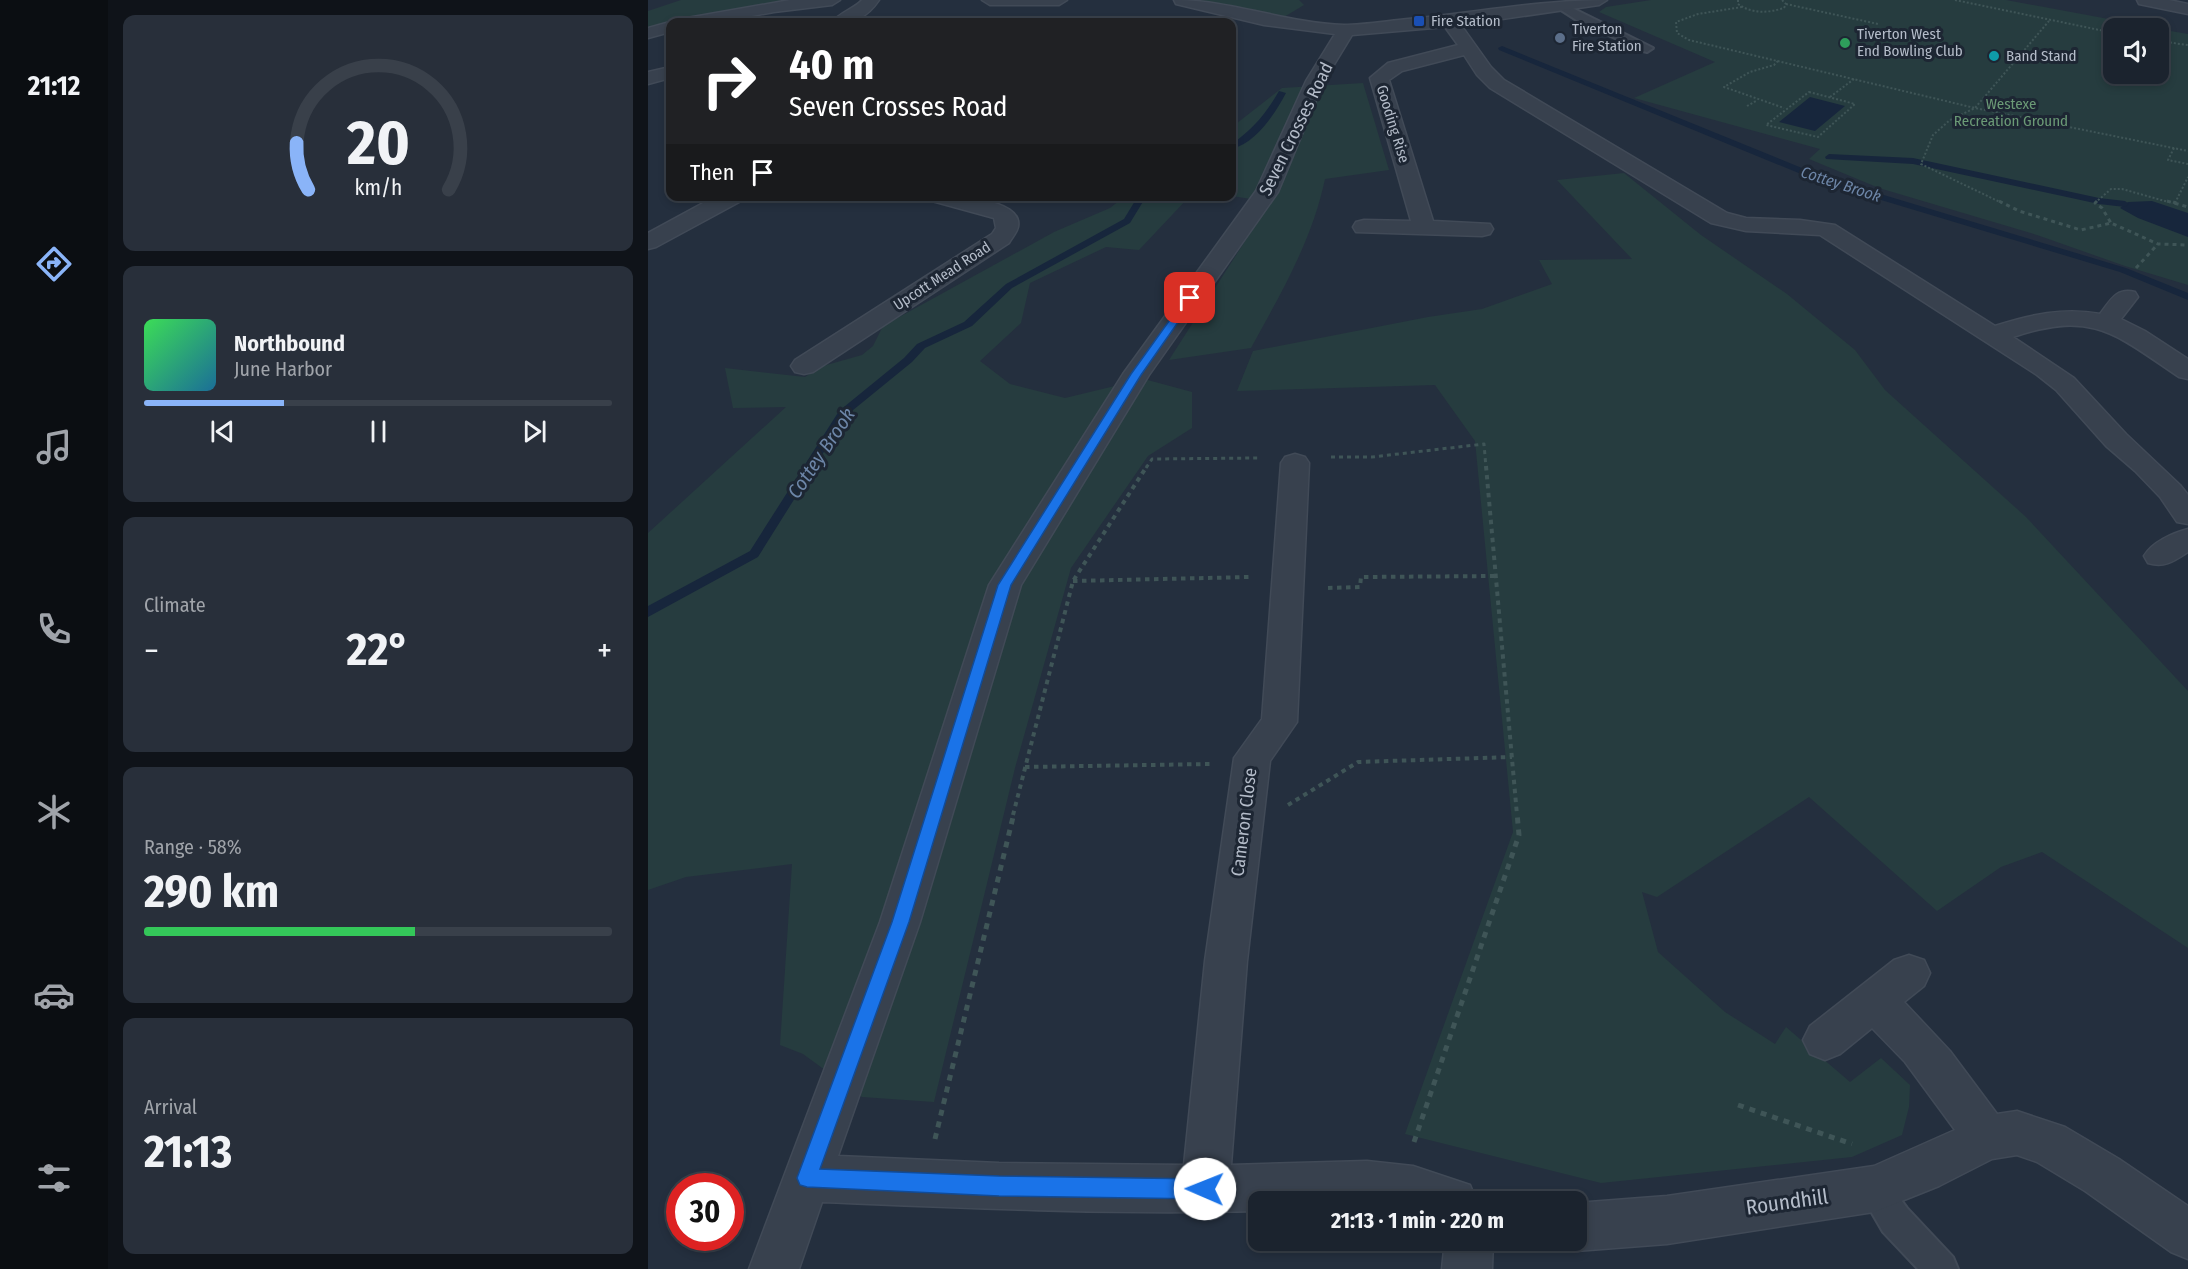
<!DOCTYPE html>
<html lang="en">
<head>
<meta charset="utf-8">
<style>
  :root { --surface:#1b232e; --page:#282f3a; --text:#f1f3f6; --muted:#a0a4aa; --line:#39404a; --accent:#8ab4f8 }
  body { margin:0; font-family:"Fira Sans Condensed",sans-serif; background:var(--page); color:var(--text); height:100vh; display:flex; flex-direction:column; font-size:22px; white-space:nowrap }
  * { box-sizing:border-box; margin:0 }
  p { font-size:20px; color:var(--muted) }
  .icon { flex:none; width:33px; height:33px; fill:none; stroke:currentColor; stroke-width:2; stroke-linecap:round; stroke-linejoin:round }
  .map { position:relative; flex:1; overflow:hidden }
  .drawer { display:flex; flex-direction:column; gap:15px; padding:15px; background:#0f1319; width:540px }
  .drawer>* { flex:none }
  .hud { position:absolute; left:18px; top:18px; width:570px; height:183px; border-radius:12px; box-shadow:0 3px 9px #0003,0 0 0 2px var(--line); background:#202124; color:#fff; overflow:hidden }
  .tools { position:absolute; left:1455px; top:18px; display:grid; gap:12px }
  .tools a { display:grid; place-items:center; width:66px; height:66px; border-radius:12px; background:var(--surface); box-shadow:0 3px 9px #0003,0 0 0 2px var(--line); font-size:30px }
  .speed { position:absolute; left:18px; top:1173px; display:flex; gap:12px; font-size:30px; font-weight:700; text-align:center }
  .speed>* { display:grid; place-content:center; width:78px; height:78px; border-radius:50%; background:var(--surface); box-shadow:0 3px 9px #0003,0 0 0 2px var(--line); line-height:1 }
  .speed .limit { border:9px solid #d22; background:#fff; color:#111 }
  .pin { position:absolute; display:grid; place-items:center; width:51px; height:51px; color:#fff; margin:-26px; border-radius:12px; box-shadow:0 3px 9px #0006 }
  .me { position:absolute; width:66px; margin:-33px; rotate:271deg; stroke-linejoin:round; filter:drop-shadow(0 0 4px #0008) }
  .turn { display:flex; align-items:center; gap:21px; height:126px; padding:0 24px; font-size:27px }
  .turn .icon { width:78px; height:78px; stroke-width:2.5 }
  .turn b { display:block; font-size:42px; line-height:51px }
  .then { display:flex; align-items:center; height:57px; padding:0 24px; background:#0003; gap:12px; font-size:22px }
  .big { font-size:45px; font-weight:700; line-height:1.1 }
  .drawer .card { flex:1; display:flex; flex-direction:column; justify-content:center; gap:9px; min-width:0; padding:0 21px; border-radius:12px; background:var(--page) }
  .drawer .dial { align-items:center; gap:0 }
  .dial svg { height:156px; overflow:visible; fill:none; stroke:var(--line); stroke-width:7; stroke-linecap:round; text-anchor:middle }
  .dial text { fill:var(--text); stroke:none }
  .song { display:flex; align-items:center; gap:18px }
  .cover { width:72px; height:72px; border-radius:9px; background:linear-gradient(135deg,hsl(130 70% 55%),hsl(200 70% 35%)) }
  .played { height:6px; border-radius:3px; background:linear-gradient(90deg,var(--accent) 30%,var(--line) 30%) }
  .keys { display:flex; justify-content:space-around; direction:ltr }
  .heat { display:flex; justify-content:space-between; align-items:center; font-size:33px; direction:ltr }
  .charge { height:9px; border-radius:4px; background:linear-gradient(90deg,#34c759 58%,var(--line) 0) }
  .trip { position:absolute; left:600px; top:1191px; width:339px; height:60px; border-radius:12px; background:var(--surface); box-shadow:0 3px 9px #0003,0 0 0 2px var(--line); font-weight:700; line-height:60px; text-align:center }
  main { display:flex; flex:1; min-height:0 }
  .dock { display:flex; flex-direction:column; width:108px; justify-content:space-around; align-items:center; background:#0b0e12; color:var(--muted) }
  .dock .icon { width:42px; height:42px }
  .dock .current { color:var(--accent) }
  .dock b { font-size:27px; color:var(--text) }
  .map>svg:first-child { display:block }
  .green { fill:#263c3f }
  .water { fill:#17263c }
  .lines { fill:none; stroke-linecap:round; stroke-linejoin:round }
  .stream { fill:#17263c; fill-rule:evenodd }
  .lane-casing { stroke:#414a57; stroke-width:4 }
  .street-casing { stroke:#414a57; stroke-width:3 }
  .path-far3 { stroke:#3f5557; stroke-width:2; stroke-dasharray:2 2; stroke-linecap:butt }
  .path-far2 { stroke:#3f5557; stroke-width:3; stroke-dasharray:4 4; stroke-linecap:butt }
  .path-far1 { stroke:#3f5557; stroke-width:4; stroke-dasharray:4.5 4.5; stroke-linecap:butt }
  .path { stroke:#3f5557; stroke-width:5; stroke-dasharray:6 6; stroke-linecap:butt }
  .lane { fill:#38414e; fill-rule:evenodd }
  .street { fill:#38414e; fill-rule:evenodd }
  .route { fill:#1a73e8; stroke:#114b97; stroke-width:1.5 }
  .transit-dot { fill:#1a4fb4; stroke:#1d2633; stroke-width:2 }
  .service-dot { fill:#5c6f8a; stroke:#1d2633; stroke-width:2 }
  .leisure-dot { fill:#2e9e5b; stroke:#1d2633; stroke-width:2 }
  .culture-dot { fill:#0f9aa8; stroke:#1d2633; stroke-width:2 }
  .labels { text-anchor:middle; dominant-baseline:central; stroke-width:6; stroke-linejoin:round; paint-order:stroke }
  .far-poi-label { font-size:15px; fill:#b4bcc9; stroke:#1d2633; text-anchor:start }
  .far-park-label { font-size:15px; fill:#6b9a76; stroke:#1d2633 }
  .far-street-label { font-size:15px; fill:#b4bcc9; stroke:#1d2633 }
  .far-water-label { font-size:16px; font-style:italic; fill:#6d86a8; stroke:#1d2633 }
  .street-label { font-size:18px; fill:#b4bcc9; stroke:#1d2633 }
  .water-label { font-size:20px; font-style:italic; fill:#6d86a8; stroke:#1d2633 }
  .near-street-label { font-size:21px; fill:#b4bcc9; stroke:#1d2633 }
</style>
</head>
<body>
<main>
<nav class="dock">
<b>21:12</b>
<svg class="icon current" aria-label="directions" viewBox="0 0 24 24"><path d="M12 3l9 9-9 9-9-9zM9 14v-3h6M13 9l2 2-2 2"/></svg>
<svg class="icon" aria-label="music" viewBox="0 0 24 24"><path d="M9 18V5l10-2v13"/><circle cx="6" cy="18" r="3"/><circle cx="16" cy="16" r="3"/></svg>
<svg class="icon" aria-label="phone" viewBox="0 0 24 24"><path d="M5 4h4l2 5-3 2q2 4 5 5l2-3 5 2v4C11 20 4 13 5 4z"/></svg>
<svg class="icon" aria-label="climate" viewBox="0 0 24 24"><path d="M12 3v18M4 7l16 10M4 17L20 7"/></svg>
<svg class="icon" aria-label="car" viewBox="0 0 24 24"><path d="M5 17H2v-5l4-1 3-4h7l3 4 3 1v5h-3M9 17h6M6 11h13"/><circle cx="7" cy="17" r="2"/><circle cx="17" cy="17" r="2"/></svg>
<svg class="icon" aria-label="filters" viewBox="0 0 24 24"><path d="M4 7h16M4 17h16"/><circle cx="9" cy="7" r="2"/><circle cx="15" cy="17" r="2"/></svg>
</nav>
<section class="drawer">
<div class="card dial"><svg viewBox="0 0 100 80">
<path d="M14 69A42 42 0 1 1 86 69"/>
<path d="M14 69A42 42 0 0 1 8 45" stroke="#8ab4f8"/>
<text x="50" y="56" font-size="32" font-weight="700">20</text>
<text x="50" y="72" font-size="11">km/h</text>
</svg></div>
<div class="card">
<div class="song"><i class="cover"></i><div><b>Northbound</b><p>June Harbor</p></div></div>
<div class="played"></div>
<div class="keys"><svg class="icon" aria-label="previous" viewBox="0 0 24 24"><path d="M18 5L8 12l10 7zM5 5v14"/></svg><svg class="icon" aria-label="pause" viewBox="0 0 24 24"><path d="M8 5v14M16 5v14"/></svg><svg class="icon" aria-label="next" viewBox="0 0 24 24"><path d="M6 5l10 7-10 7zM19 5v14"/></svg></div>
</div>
<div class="card"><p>Climate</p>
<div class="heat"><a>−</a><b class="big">22°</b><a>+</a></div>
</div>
<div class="card"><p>Range · 58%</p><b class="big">290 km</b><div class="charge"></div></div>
<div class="card"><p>Arrival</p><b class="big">21:13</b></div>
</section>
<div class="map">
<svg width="1540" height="1269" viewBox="0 0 1540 1269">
  <rect width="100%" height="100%" fill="#242f3e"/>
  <g class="green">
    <path d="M33 0H136L0 27V11Z"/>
    <path d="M546 0H651L656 5 636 17 594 13Z"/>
    <path d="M1003 0H1358L1509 28H1466V74H1510L1511 29 1540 34V285L1477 266 1389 235 1231 188 1161 159 1172 149 986 98 1067 62 951 12 958 7Z"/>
    <path d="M715 83 741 170 677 179C664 241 633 293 603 348L521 360 622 202 584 196V127L634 88Z"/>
    <path d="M976 173 1053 235 1139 294 1207 350 1237 390 1378 517 1540 691V948L1394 852 1353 867 1289 911 1161 797 1009 897 994 892 1010 952 1077 1012 1127 1044 1138 1027 1202 1082 1233 1058 1262 1085 1261 1107 1254 1135 1204 1157 953 1183 757 1134 865 832 827 441 787 385 589 391 605 351 780 317 834 309 904 284 891 260 984 259 909 180Z"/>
    <path d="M476 197H541L491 250 458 247 382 283 373 323 332 361 362 384 417 398 496 379 544 392V428L500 456 423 568 367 768 286 1102 214 1097 155 1054 132 1045 144 864 38 877 0 890V533L138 407 85 408 77 368 157 377 175 366 214 355 225 346 235 326 406 232 462 208Z"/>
  </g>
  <g class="water">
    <path d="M1162 97 1197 106 1167 131 1131 122Z"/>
    <path d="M1504 201 1540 213V237L1490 218 1472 208 1480 202Z"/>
  </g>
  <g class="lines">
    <g class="stream">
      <path d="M854 46 1176 177 1478 268 1540 293V300L1472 272 1170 181 851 50 850 48Z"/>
      <path d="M631 91 638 93C626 115 609 142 584 149V144C605 129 618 114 631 91Z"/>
      <path d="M1181 154 1265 158 1451 198 1477 201 1481 204 1477 207 1451 204 1265 164 1178 159 1177 157Z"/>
      <path d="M490 196H502L496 200 482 223 364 288 324 326 277 348 264 362 199 415 110 557 0 617V606L102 551 191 411 256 358 269 344 316 322 358 284 476 219Z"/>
    </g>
    <defs>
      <g id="lane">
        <path d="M914 3 1005 48 999 52 995 51 930 21 910 8 908 6Z"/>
        <path d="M1226 1173 1237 1178 1259 1208 1305 1257 1310 1269H1270L1235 1232 1210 1189 1215 1178Z"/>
      </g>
      <g id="street">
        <path d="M142 0H192L184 5 126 12 70 22H36L39 18 45 17Z"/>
        <path d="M214 0H231C218 19 207 22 185 22 190 13 206 9 214 0Z"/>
        <path d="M334 0H419L411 5H342Z"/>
        <path d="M526 0C583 0 638 23 696 25 714 25 733 22 751 20 821 14 889 0 959 0L951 5 813 25 843 67 856 80 1079 213 1098 218 1152 220 1187 225 1347 326C1381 315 1416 307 1452 314 1462 301 1468 287 1487 292L1490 297 1473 319 1497 331 1540 359V379L1531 377C1467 334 1445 310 1365 337L1426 378 1478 434 1532 485 1540 495V524L1529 522 1512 497 1487 471 1458 446 1408 390 1389 375 1172 235 1098 231 1063 223 842 88 829 75 816 55 754 71 741 80 785 221 842 224 845 229 842 234 834 236 708 232 705 227 708 222 716 220 763 221 722 78 740 63 810 45 797 27 704 35 676 81 630 192 501 375 373 585 272 922 190 1156 351 1163 536 1165 557 961 586 758 614 719 633 463 637 457 647 454 657 457 661 463 649 722 622 761 599 961 583 1165 719 1161 765 1166 822 1185 829 1202H610V1211C465 1215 319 1208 174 1202L151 1269H101L232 922 341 585 475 374 608 191 658 81 687 34 616 25 528 4Z"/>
        <path d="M1489 0H1521L1540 4V14L1491 4Z"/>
        <path d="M22 22H25H22V32L0 38V28Z"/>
        <path d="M22 67V78L0 84V72Z"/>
        <path d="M68 196H96L93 201 8 247 0 249V233Z"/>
        <path d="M281 196C300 196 376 197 370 227 369 232 364 238 361 243L165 372 156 374 147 372 143 366 147 360 344 234 348 228 346 218 284 201Z"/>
        <path d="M1540 529V552C1526 561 1517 568 1500 563L1496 556C1504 542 1525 533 1540 529Z"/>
        <path d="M1261 955 1276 960 1282 973 1276 986 1256 1002 1302 1051 1349 1114 1369 1111 1417 1127 1471 1159 1540 1206V1259L1523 1252 1437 1191 1389 1162 1369 1155 1344 1159 1291 1186 1226 1212 1019 1244 928 1251 911 1244 909 1240H928V1203L1019 1196 1226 1166 1307 1130 1257 1062 1224 1028 1192 1054 1177 1060 1162 1054 1155 1040 1162 1026 1246 960Z"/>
        <path d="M797 1240H845L844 1269H794Z"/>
      </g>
    </defs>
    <use href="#lane" class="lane-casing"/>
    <use href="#street" class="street-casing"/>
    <g class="path-far3">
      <path d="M1090 0V4C1104 14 1120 13 1136 8L1138 4 1134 0"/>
      <path d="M1307 0 1466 33"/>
      <path d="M1138 4 1230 24"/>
      <path d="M1094 7 1050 14 1028 22 1029 33 1041 40 1327 108 1540 151"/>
      <path d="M1510 41 1540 45"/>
      <path d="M1130 61 1126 65 1102 72 1076 87 1136 108"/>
      <path d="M1161 92 1207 104 1170 137 1118 125Z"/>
      <path d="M1182 97 1206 79"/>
      <path d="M1099 106 1108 101"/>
      <path d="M1526 148 1520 160 1540 164"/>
      <path d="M1354 203 1273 164 1285 135 1302 120 1327 108 1401 21"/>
      <path d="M1447 203 1463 189H1474L1524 203"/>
      <path d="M1527 203 1540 177"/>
    </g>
    <g class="path-far2">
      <path d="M1351 201 1371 211 1433 230 1463 223 1510 244 1540 245"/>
      <path d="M1449 201 1447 203 1454 208 1463 223"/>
      <path d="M1519 201 1540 207"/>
      <path d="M1526 204 1527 201"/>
      <path d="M1488 268 1510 244"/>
      <path d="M683 457H724L836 444 838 468"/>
      <path d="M498 468 504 459 610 458"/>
    </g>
    <g class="path-far1">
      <path d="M838 466 869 815"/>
      <path d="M425 581 601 577"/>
      <path d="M680 588 712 587 713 577 848 576"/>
      <path d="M377 767 562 764"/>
      <path d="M640 805 710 762 864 757"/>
      <path d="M365 815 425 581 499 466"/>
    </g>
    <g class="path">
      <path d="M1090 1105 1204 1144"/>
      <path d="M287 1139 366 813"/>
      <path d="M766 1142 871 835 869 813"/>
    </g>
    <use href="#lane" class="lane"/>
    <use href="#street" class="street"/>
  </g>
  <path class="route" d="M539 296 547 298 493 375 363 585 261 922 172 1169 351 1176 557 1179 564 1182 567 1189 564 1196 557 1199 351 1196 159 1187 152 1185 149 1178 244 922 350 585 483 374Z"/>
  <rect class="transit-dot" x="765" y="15" width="12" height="12" rx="3"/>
  <circle class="service-dot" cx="912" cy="38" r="6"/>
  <circle class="leisure-dot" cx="1197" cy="43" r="6"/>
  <circle class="culture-dot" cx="1346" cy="56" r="6"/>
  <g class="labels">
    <g class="far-poi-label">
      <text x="783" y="21">Fire Station</text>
      <text x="924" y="29">Tiverton<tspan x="924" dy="17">Fire Station</tspan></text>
      <text x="1209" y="34">Tiverton West<tspan x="1209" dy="17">End Bowling Club</tspan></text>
      <text x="1358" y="56">Band Stand</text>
    </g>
    <g class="far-park-label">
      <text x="1363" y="104">Westexe<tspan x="1363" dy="17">Recreation Ground</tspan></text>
    </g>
    <g class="far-street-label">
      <text transform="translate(745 124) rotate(73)">Gooding Rise</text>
      <text transform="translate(294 276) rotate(-33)">Upcott Mead Road</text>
    </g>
    <g class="far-water-label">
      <text transform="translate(1193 184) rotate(18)">Cottey Brook</text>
    </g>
    <g class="street-label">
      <text transform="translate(648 129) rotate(-64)">Seven Crosses Road</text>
      <text transform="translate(596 822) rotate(-83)">Cameron Close</text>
    </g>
    <g class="water-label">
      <text transform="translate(173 453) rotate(-56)">Cottey Brook</text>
    </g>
    <g class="near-street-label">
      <text transform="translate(1139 1202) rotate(-8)">Roundhill</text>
    </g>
  </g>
</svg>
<div class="tools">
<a><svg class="icon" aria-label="sound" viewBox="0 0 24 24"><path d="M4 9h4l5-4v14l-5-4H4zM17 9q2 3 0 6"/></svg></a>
</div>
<div class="speed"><div class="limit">30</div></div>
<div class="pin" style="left:542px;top:298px;background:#d93025"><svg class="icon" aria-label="arrive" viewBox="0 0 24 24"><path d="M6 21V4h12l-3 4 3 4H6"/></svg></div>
<svg class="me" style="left:557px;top:1189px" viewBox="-20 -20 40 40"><circle r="19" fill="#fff"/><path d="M0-13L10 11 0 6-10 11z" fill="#1a73e8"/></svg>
<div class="trip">21:13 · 1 min · 220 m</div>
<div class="hud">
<div class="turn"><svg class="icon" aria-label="right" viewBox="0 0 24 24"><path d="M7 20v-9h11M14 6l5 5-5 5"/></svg><div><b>40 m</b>Seven Crosses Road</div></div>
<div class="then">Then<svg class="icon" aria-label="arrive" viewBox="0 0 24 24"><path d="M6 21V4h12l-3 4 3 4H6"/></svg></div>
</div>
</div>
</main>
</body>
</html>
